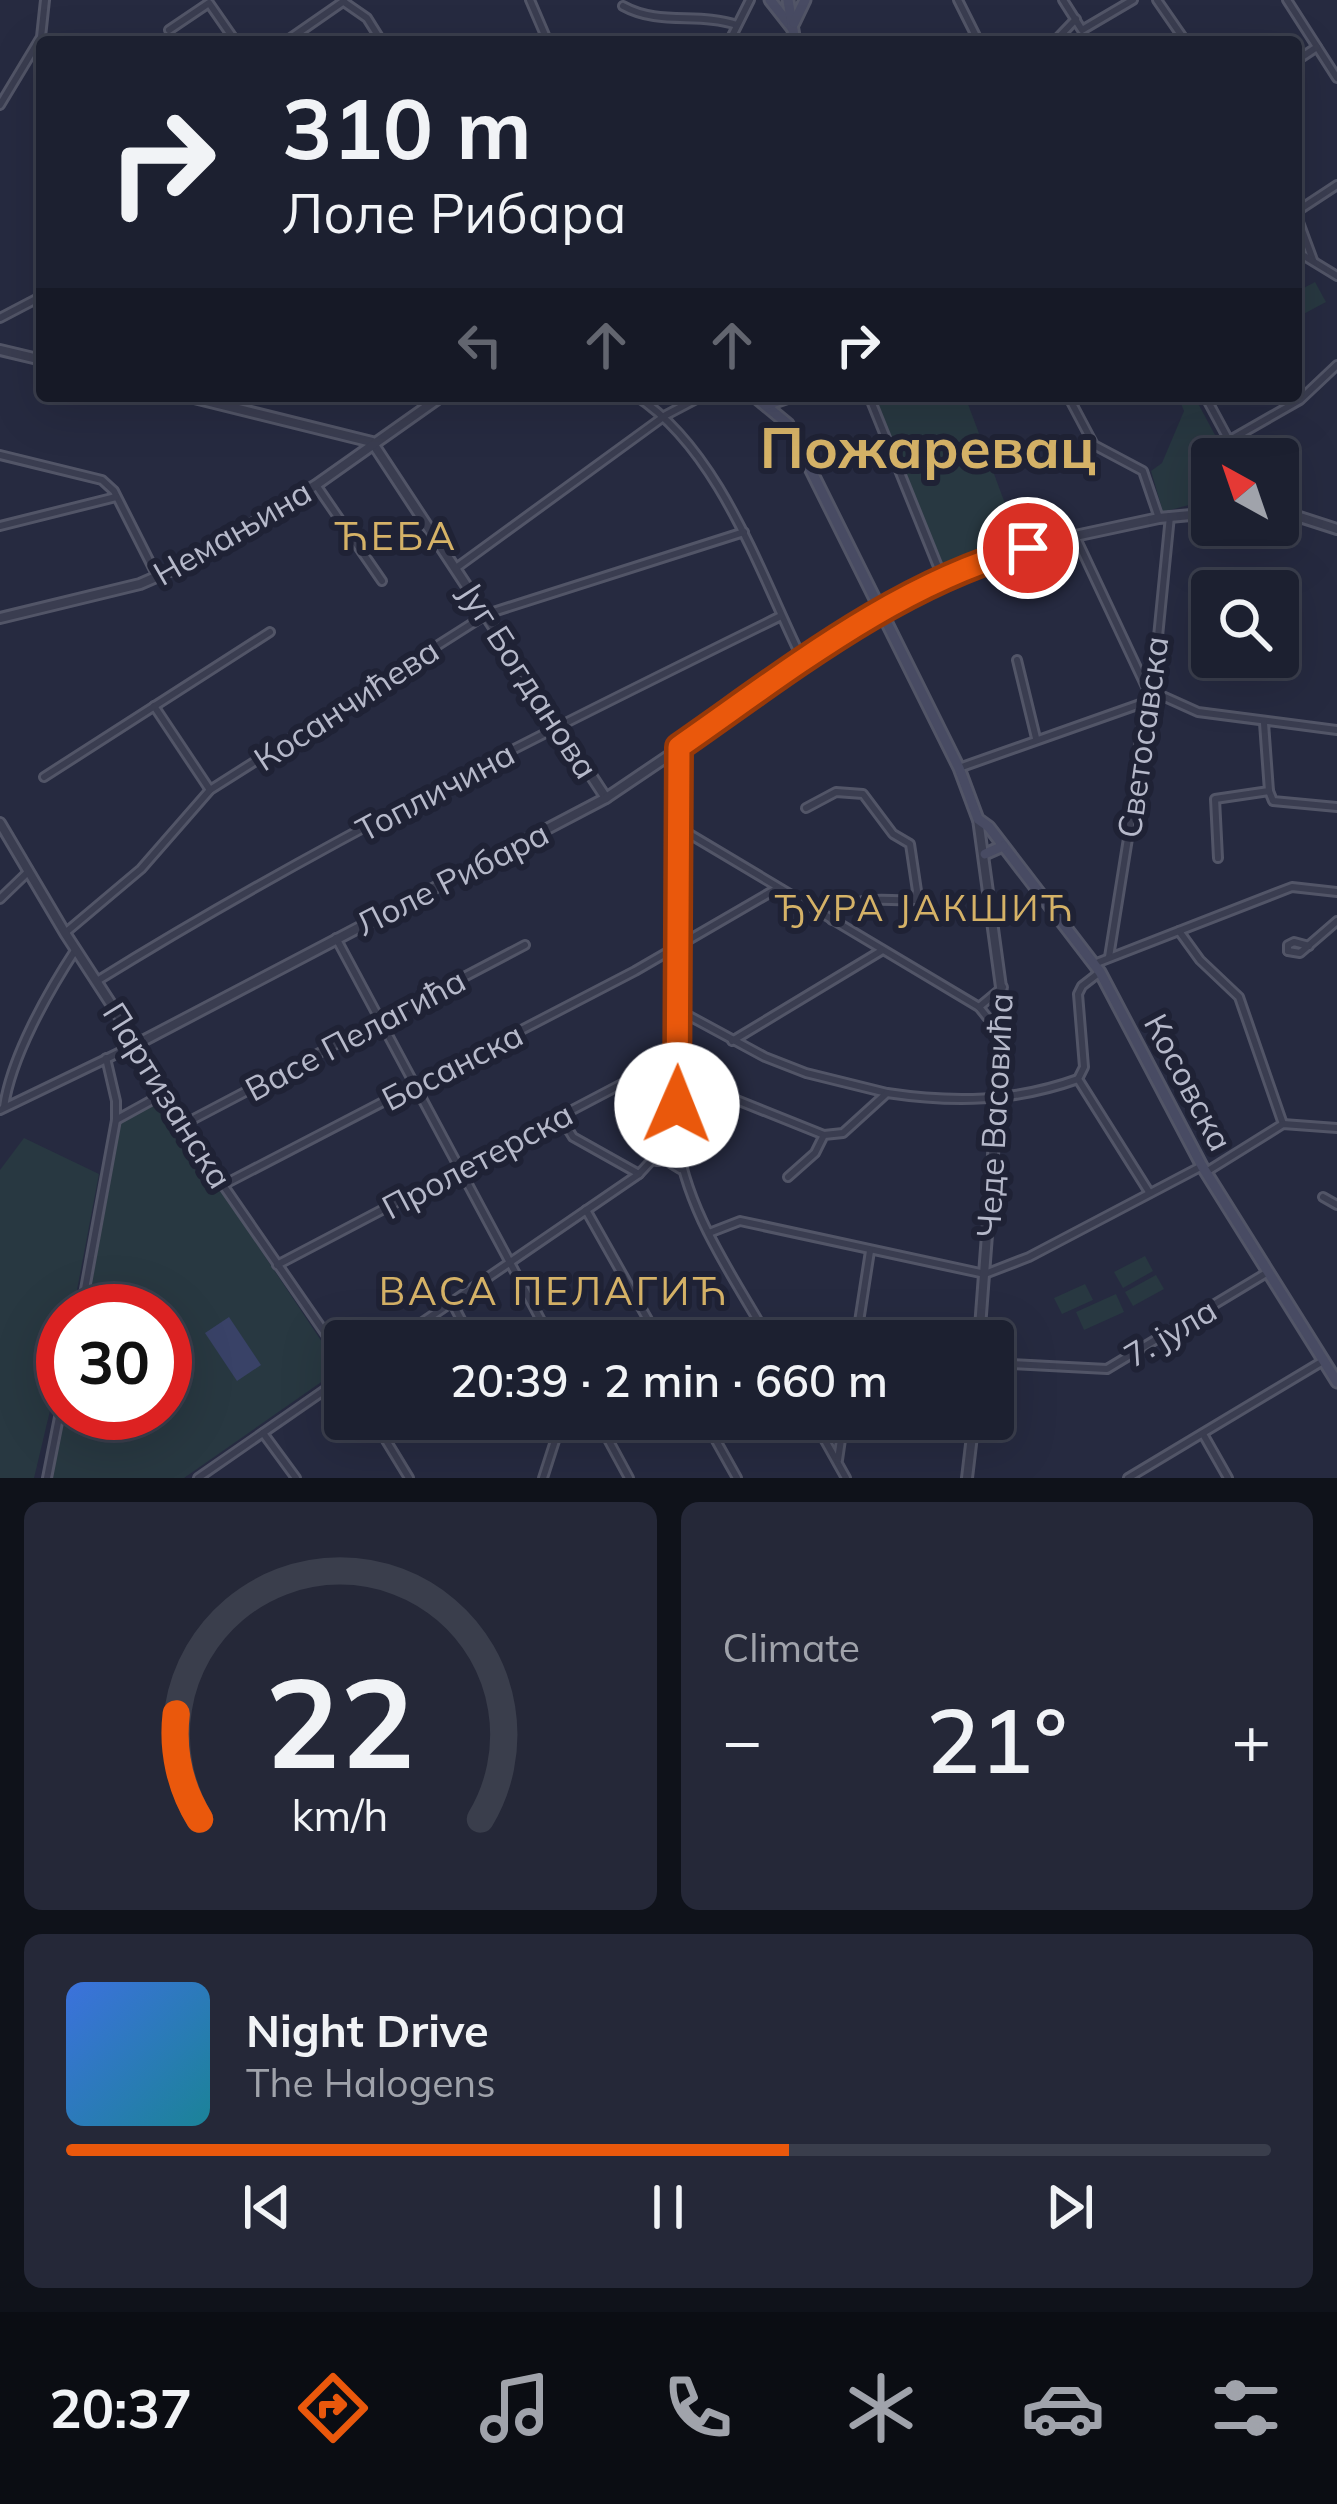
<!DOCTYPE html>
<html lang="en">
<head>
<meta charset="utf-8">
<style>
  :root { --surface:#1c2030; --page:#252838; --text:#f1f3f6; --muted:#a0a3ab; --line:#3a3e4c; --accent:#ea580c }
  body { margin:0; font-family:Mulish,sans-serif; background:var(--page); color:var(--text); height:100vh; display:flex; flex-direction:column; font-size:45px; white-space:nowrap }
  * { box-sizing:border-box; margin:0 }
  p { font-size:39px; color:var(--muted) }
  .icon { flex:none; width:66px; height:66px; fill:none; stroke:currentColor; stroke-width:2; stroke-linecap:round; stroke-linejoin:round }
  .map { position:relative; height:1478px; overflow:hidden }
  .sheet { display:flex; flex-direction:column; gap:24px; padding:24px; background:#0f121a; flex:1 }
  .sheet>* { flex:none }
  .banner { position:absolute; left:36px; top:36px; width:1266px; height:366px; border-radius:12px; box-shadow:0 12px 48px #0002,0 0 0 3px var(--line); background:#1c2030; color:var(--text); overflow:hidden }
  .needle { width:78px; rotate:320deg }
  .fabs { position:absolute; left:1191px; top:438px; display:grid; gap:24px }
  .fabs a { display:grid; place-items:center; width:108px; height:108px; border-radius:12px; background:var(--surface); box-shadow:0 12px 48px #0002,0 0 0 3px var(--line); font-size:60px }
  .speed { position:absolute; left:36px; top:1284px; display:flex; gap:24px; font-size:60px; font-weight:700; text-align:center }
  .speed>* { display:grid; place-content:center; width:156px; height:156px; border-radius:50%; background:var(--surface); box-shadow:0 12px 48px #0002,0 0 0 3px var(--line); line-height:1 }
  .speed .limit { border:18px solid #d22; background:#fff; color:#111 }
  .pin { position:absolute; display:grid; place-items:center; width:102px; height:102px; color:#fff; margin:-51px; border:6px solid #fff; border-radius:50%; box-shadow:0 3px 12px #0007 }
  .me { position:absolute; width:132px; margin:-66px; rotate:1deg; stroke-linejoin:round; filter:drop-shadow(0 0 9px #0008) }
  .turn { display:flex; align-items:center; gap:42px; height:252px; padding:0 48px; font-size:54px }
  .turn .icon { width:156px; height:156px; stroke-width:2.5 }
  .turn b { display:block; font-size:84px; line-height:102px }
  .lanes { display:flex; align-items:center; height:114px; padding:0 48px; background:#0003; justify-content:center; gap:60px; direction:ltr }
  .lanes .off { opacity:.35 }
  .big { font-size:90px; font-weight:600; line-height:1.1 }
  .sheet .card { flex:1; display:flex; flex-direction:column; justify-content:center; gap:18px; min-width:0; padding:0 42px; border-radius:18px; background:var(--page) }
  .sheet .dial { align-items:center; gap:0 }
  .dial svg { height:312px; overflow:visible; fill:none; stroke:var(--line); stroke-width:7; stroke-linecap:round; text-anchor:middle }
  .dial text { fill:var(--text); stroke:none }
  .song { display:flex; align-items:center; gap:36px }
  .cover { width:144px; height:144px; border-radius:18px; background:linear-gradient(135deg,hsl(220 70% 55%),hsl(190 70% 35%)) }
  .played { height:12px; border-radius:6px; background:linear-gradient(90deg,var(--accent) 60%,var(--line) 60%) }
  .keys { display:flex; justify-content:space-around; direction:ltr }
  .heat { display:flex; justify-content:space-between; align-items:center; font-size:66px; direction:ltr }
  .sheet .tiles { flex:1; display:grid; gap:24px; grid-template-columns:1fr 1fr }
  .card:last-child { grid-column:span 2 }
  .trip { position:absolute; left:324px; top:1320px; width:690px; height:120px; border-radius:12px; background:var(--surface); box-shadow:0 12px 48px #0002,0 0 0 3px var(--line); font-weight:600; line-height:120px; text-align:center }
  .menu { display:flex; height:192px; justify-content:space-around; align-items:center; background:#0b0d13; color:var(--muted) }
  .menu .icon { width:84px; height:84px }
  .menu .current { color:var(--accent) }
  .menu b { font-size:54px; color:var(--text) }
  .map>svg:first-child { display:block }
  .green { fill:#283841 }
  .water { fill:#394267 }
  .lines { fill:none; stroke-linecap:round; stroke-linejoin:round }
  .minor-casing { stroke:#525567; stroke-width:12 }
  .tertiary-casing { stroke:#525567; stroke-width:14 }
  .secondary-casing { stroke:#525567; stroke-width:15 }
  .minor { stroke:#3a3d50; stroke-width:6 }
  .tertiary { stroke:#3a3d50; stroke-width:8 }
  .secondary { stroke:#484b63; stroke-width:9 }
  .route-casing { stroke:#983908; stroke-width:30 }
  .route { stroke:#ea580c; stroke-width:21 }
  .labels { text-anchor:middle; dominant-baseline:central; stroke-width:12; stroke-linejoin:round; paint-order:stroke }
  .street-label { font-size:33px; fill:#b6b9ca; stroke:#1f2235 }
  .neighbourhood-label { font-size:36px; letter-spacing:3px; fill:#d5b267; stroke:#1f2235 }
  .quarter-label { font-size:39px; letter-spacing:3px; fill:#d5b267; stroke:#1f2235 }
  .town-label { font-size:57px; font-weight:bold; fill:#d5b267; stroke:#1f2235 }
</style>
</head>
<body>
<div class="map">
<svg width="1337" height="1478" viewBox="0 0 1337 1478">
  <rect width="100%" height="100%" fill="#262a40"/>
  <g class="green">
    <path d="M1315 282 1326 302 1296 318V292Z"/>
    <path d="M873 396H965L1019 541 945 571Z"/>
    <path d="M1178 396H1194L1228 459H1212L1211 499 1163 512 1151 471 1162 463 1184 411Z"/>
    <path d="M160 1099 340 1369 184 1478H52L64 1413H165V1311H101L88 1304 121 1123Z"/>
    <path d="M24 1138 99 1174 73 1311H63V1356L34 1478H0V1170Z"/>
    <path d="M1145 1256 1153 1271 1123 1288 1114 1272Z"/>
    <path d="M1156 1275 1164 1289 1133 1306 1125 1292Z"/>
    <path d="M1085 1284 1093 1300 1062 1314 1054 1298Z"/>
    <path d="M1116 1294 1124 1312 1084 1330 1076 1312Z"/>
  </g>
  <path class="water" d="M229 1317 261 1365 237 1381 205 1333Z"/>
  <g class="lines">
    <defs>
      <g id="minor">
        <path d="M530 0 548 42"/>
        <path d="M958 0 979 42"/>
        <path d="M1063 0 1082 30 1133 0"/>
        <path d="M1157 0 1186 42"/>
        <path d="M1287 0 1337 78"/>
        <path d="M344 2 367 18 382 42"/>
        <path d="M623 6C659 26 699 12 737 25"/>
        <path d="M169 30 209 3 236 42"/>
        <path d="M285 42 344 1"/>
        <path d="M729 42 750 0"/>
        <path d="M1054 42 1076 19"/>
        <path d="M1296 61 1317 47"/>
        <path d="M0 105 41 37 45 0"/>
        <path d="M1296 212 1337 185"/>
        <path d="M1296 214 1313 260"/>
        <path d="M1296 251 1337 276"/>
        <path d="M0 318 42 296"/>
        <path d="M636 396C720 450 761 576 804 663"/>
        <path d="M869 396 943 579"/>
        <path d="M1068 396 1094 445 1143 471 1159 518"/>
        <path d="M1205 396 1239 459"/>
        <path d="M1230 440 1300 400 1337 365"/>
        <path d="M0 455 102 480 114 491 158 578"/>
        <path d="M316 485 382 581"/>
        <path d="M0 526 116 497"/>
        <path d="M1075 536 1147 689 1198 712 1337 730"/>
        <path d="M456 568 666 415 702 396"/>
        <path d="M1017 660 1036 738"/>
        <path d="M154 706 210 790"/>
        <path d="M679 747 676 1133C685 1210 732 1274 770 1341"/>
        <path d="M959 768 1143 703"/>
        <path d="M44 777 270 632"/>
        <path d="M1269 791 1273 801 1337 807"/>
        <path d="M806 808 836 792 863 794 893 834 910 844 917 891 915 900C882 902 857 891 832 920"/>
        <path d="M681 829 979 1007 1003 1037"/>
        <path d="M1218 858 1215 799 1269 791 1264 723"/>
        <path d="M0 899 29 871"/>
        <path d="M1179 931 1200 960 1239 997 1283 1124"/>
        <path d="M65 933 141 869 210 790 487 614 744 532"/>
        <path d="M336 938 552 1341"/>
        <path d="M1288 951 1300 953 1337 921"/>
        <path d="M1288 951V945L1294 942 1309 946"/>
        <path d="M1109 957 1130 826 1144 703 1154 677 1170 516"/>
        <path d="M1094 964 1292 887 1337 892"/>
        <path d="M1100 972 1082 986 1078 994 1084 1067 1078 1079 1149 1192"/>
        <path d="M97 981C316 845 549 730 781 616"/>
        <path d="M979 1007 1003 987"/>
        <path d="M680 1011 765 1057 806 1073 887 1093"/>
        <path d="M732 1041 881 951"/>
        <path d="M677 1076 824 1135"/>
        <path d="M4 1107C11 1057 48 992 76 949"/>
        <path d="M0 1110 137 1044 223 1185 345 1362"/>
        <path d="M560 1116 573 1137 639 1174"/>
        <path d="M116 1120 165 1093"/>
        <path d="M186 1123 525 945"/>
        <path d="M656 1161H667L680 1169"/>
        <path d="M1206 1172 1283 1124 1337 1128"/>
        <path d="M788 1177 815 1153 824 1135 843 1133 887 1093C954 1103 1014 1102 1078 1079"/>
        <path d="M223 1185 635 971 778 888"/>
        <path d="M1323 1197 1337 1205"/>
        <path d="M586 1210 660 1341"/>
        <path d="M709 1233 740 1221 985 1274 1029 1257 1202 1166"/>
        <path d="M277 1265 677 1055"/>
        <path d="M452 1302 472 1341"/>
        <path d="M81 1311 116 1120V1101L106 1058"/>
        <path d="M395 1341 639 1174 674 1136"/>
        <path d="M856 1341 870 1251"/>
        <path d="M993 1363 1107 1369 1268 1272"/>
        <path d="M373 1419 409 1478"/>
        <path d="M597 1419 629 1478"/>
        <path d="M704 1419 737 1478"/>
        <path d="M813 1419 846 1478"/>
        <path d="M263 1433 296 1478"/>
        <path d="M1203 1434 1228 1478"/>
        <path d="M838 1460 844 1419"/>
        <path d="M47 1478 63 1397"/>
        <path d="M198 1478 345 1376"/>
        <path d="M543 1478 562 1419"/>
        <path d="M1128 1478 1323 1361"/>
      </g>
      <g id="tertiary">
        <path d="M0 350 42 360"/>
        <path d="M186 396 372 442 606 798"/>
        <path d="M1278 510 1337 529"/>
        <path d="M0 618 140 584 188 563 316 485 442 396"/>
        <path d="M978 819 1004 1009 979 1341"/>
        <path d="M0 823 65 933 137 1044 606 798 880 613 943 579 1007 554 1075 536 1159 518 1212 513"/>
        <path d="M967 1478 974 1419"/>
      </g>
      <g id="secondary">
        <path d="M770 0 792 28"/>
        <path d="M788 0 795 42"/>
        <path d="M794 23 805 0"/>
        <path d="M754 396 788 424 959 768 978 819 989 827 1100 972 1202 1166 1337 1382"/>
        <path d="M766 405 792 396"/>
        <path d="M985 854 1003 846"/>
      </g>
    </defs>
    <use href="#minor" class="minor-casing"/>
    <use href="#tertiary" class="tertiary-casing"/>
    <use href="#secondary" class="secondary-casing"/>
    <use href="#minor" class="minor"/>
    <use href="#tertiary" class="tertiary"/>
    <use href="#secondary" class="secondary"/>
  </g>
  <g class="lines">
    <defs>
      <path id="route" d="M677 1105 679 747C787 672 899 582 1028 548"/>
    </defs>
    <use href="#route" class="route-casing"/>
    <use href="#route" class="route"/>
  </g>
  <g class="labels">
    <g class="street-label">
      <text transform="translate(232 532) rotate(-30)">Немањина</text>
      <text transform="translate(529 680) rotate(57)">Југ Богданова</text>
      <text transform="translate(346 704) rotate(-33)">Косанчићева</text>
      <text transform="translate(1142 737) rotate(-82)">Светосавска</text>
      <text transform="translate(435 791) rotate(-28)">Топличина</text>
      <text transform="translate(452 878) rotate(-27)">Лоле Рибара</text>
      <text transform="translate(355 1034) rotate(-28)">Васе Пелагића</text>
      <text transform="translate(452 1066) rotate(-27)">Босанска</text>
      <text transform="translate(1189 1082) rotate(62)">Косовска</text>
      <text transform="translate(168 1095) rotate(58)">Партизанска</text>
      <text transform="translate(994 1115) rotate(-87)">Чеде Васовића</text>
      <text transform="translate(477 1160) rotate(-28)">Пролетерска</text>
      <text transform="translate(1170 1332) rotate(-31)">7. јула</text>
    </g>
    <g class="neighbourhood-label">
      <text x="925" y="907">ЂУРА ЈАКШИЋ</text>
    </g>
    <g class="quarter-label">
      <text x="396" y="535">ЋЕБА</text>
      <text x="554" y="1290">ВАСА ПЕЛАГИЋ</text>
    </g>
    <g class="town-label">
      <text x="928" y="446">Пожаревац</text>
    </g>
  </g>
</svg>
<div class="fabs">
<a><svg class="needle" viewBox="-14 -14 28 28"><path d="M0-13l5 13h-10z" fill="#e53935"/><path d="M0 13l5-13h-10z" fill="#a0a3ab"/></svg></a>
<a><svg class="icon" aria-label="search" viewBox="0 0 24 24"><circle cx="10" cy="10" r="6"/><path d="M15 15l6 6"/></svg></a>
</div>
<div class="speed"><div class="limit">30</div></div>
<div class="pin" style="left:1028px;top:548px;background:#d93025"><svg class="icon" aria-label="arrive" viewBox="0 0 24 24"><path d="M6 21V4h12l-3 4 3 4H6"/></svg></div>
<svg class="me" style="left:677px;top:1105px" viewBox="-20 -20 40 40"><circle r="19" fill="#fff"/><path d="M0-13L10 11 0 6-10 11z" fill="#ea580c"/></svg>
<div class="trip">20:39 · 2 min · 660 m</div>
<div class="banner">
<div class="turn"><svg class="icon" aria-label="right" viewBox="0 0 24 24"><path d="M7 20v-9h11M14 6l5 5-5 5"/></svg><div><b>310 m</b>Лоле Рибара</div></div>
<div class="lanes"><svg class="icon off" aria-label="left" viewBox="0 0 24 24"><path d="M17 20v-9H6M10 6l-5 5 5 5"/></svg><svg class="icon off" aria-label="ahead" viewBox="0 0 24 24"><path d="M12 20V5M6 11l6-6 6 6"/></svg><svg class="icon off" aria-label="ahead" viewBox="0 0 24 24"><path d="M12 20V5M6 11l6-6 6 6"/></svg><svg class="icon" aria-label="right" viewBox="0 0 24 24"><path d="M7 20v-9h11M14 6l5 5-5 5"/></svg></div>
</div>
</div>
<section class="sheet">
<div class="tiles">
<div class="card dial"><svg viewBox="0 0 100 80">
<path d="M14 69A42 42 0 1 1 86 69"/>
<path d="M14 69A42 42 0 0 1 8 42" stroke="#ea580c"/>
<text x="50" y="56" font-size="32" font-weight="700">22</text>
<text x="50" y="72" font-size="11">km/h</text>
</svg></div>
<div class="card"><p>Climate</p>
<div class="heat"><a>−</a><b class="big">21°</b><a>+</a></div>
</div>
<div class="card">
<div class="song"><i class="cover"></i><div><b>Night Drive</b><p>The Halogens</p></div></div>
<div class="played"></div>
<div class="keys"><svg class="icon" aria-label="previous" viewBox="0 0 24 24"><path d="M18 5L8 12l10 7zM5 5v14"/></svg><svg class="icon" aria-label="pause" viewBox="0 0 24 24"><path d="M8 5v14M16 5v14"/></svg><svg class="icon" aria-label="next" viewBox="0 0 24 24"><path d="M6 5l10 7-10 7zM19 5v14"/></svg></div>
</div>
</div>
</section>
<nav class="menu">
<b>20:37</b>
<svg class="icon current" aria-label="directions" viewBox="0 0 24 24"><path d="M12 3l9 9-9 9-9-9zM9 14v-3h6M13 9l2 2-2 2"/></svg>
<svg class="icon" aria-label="music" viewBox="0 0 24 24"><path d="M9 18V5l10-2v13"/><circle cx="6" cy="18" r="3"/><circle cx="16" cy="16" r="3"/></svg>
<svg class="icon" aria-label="phone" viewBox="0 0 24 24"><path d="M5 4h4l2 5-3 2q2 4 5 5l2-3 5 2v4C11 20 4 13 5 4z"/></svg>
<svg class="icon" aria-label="climate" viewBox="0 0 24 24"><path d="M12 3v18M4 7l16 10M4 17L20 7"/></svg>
<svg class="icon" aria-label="car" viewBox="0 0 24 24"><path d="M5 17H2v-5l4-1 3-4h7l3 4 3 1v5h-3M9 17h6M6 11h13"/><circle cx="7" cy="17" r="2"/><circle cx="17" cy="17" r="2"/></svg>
<svg class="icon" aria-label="filters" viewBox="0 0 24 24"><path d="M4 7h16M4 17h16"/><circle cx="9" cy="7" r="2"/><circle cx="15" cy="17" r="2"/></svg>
</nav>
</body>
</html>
